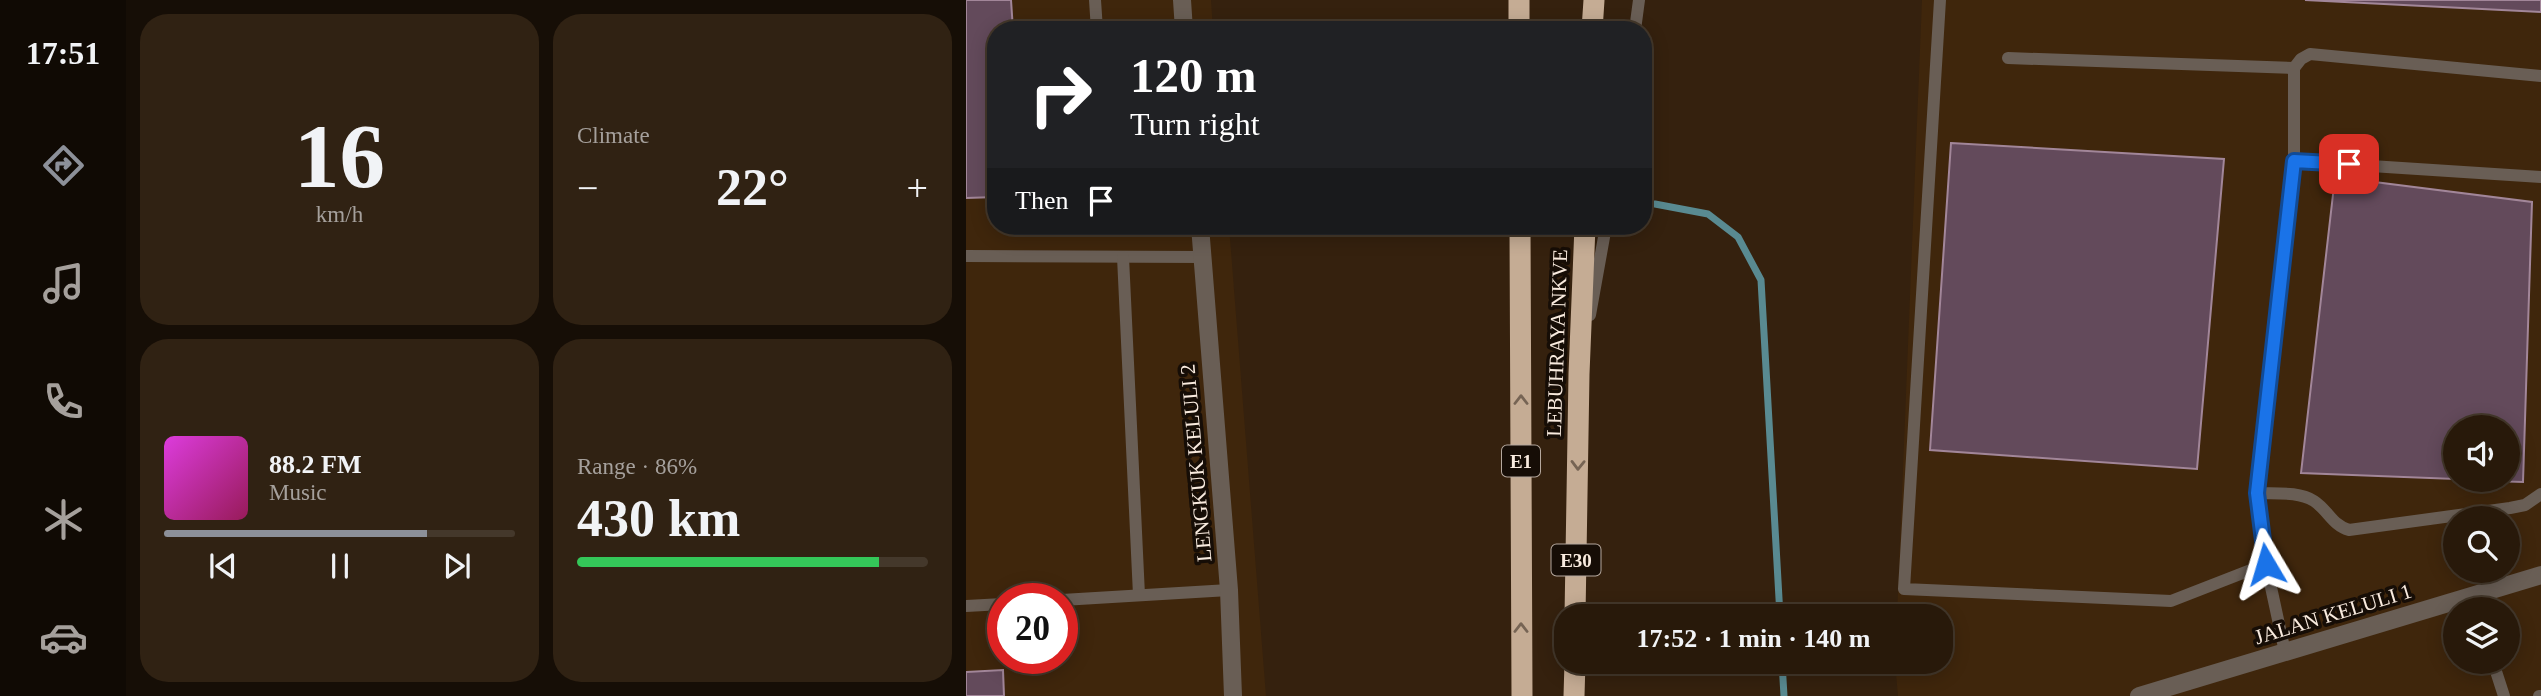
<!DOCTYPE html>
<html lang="en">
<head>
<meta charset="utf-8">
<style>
  :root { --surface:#28190a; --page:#302213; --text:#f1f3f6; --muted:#a5a09c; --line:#44382b; --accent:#8c9099 }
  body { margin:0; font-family:Georgia,serif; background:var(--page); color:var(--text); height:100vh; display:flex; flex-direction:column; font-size:26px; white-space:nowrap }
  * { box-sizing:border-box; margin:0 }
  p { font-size:23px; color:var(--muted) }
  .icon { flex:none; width:38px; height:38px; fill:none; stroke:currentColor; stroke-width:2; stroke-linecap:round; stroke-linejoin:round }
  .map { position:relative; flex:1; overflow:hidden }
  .details { display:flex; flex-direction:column; gap:14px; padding:14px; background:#160e06; width:840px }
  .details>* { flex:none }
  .hud { position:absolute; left:21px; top:21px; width:665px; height:214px; border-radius:28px; box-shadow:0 4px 18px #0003,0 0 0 2px var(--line); background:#202124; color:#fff; overflow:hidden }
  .fabs { position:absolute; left:1477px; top:415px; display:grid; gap:14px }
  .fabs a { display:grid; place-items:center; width:77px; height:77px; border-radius:50%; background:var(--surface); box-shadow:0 4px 18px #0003,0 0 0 2px var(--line); font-size:35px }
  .speed { position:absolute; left:21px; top:583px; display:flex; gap:14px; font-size:35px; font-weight:700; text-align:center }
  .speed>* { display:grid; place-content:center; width:91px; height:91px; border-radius:50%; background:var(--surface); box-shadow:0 4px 18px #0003,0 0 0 2px var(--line); line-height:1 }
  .speed .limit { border:10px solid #d22; background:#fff; color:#111 }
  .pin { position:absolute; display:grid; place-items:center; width:60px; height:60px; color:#fff; margin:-30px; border-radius:14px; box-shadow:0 4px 10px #0006 }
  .me { position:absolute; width:77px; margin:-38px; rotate:353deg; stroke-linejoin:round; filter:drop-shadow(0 0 5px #0008) }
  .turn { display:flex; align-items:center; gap:24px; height:147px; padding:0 28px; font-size:32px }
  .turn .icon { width:91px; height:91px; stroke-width:2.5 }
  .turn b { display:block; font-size:49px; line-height:60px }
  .then { display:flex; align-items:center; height:66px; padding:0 28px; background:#0003; gap:14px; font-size:26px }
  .big { font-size:52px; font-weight:700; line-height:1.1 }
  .details .card { flex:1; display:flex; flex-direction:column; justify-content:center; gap:10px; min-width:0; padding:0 24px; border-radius:28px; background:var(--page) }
  .details .dial { align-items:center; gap:0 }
  .dial b { font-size:91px; line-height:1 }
  .song { display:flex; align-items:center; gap:21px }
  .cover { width:84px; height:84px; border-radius:10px; background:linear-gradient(135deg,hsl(300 70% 55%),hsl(330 70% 35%)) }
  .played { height:7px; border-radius:4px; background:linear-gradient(90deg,var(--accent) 75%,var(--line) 75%) }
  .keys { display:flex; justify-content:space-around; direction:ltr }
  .heat { display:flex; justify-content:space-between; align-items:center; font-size:38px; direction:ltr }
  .charge { height:10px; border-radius:5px; background:linear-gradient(90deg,#34c759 86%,var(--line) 0) }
  .details .tiles { flex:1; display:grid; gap:14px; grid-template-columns:repeat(2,1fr) }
  .trip { position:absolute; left:588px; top:604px; width:399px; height:70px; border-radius:28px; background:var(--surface); box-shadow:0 4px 18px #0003,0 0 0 2px var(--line); font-weight:700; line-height:70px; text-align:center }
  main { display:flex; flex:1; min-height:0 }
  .tab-bar { display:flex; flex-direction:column; width:126px; justify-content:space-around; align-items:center; background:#100a04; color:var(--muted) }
  .tab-bar .icon { width:49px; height:49px }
  .tab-bar .on { color:var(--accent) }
  .tab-bar b { font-size:32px; color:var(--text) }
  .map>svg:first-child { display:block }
  .built { fill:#3f260c; fill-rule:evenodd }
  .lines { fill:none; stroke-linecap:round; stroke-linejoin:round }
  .stream { stroke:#598a91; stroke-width:7 }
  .building { fill:#634a5b; stroke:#a28699; stroke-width:2 }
  .lane { stroke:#695e55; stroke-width:12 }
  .street { stroke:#695e55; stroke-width:18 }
  .highway { stroke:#c5ac94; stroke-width:21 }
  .oneway { stroke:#766454 }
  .route-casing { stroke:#114b97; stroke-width:18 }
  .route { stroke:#1a73e8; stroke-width:12 }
  .labels { text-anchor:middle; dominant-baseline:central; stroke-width:7; stroke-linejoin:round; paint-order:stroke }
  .shield { fill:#160d06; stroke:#b5a89e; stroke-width:2 }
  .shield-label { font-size:19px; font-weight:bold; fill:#f9ebdf }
  .street-label { font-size:21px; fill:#f9ebdf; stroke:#160d06 }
</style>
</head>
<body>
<main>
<nav class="tab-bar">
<b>17:51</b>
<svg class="icon on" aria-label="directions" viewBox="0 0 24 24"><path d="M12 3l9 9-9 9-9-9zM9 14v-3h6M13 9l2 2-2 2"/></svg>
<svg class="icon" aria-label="music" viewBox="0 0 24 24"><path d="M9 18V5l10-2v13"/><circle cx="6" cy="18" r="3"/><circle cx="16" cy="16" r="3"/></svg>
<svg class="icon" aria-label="phone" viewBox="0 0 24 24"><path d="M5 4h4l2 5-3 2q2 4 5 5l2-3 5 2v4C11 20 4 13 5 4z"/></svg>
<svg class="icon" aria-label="climate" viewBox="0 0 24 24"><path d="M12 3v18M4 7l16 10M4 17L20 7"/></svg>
<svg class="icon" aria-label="car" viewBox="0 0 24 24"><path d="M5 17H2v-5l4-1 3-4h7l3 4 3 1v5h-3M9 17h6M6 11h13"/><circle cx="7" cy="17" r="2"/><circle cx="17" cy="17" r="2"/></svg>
</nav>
<section class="details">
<div class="tiles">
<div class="card dial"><b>16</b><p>km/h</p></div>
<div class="card"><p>Climate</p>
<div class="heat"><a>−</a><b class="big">22°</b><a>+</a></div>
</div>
<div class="card">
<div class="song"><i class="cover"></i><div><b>88.2 FM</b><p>Music</p></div></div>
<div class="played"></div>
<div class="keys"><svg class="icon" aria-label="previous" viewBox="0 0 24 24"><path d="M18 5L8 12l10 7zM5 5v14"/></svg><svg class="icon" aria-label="pause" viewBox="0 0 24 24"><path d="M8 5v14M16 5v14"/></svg><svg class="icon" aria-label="next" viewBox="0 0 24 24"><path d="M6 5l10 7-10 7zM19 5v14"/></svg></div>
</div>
<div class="card"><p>Range · 86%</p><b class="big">430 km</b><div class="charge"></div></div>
</div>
</section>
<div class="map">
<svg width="1575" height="696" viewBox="0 0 1575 696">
  <rect width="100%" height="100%" fill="#35210e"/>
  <g class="built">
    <path d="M0 0H245L247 30H30V226H263L300 696H0ZM37 598H96V658H37Z"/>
    <path d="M956 0H1575V696H932L929 662H975V616H931ZM1489 427H1542V480H1489ZM1489 518H1542V570H1489ZM1489 609H1542V662H1489Z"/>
  </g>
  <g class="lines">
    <g class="stream">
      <path d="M689 204 742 214 772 237 795 280 814 616"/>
      <path d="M816 662 818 696"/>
    </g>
  </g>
  <g class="building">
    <path d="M0 0H45L47 30H30V197L0 198Z"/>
    <path d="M1339 0H1575V12Z"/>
    <path d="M985 143 1258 159 1231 469 964 450Z"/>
    <path d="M1369 177 1566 202 1557 482 1492 480H1542V427H1489V479L1335 473Z"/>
    <path d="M37 670 38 696H0V672Z"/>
  </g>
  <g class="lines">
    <g class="lane">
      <path d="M129 0 131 30"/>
      <path d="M974 0 938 589 1205 601 1300 564"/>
      <path d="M669 30 673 0"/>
      <path d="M1042 58 1328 68"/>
      <path d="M1328 161 1575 177"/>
      <path d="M0 256 237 257"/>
      <path d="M157 257 173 595"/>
      <path d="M624 315 640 226"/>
      <path d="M1291 493C1309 494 1332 491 1348 501 1362 510 1366 525 1383 530L1544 508 1559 505 1575 494"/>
      <path d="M96 600 263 590"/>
      <path d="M0 606 37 604"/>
      <path d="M1319 652 1300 564 1291 493 1328 161V68L1335 59 1344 54 1575 76"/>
      <path d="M1527 662 1538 696"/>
      <path d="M1573 696H1575"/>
    </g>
    <g class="street">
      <path d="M216 0 218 30"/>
      <path d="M234 226 263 590 267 696"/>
      <path d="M1173 696 1575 575"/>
    </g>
    <g class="highway">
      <path d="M553 0V30"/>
      <path d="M626 30 628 0"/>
      <path d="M554 226 556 696"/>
      <path d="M609 616 613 374 619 226"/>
      <path d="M608 696 609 662"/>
    </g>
  </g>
  <defs><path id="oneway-chevron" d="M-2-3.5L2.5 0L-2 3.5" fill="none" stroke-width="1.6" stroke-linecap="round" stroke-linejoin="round" transform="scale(1.75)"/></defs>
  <g class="oneway">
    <use href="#oneway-chevron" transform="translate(555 400) rotate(-90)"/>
    <use href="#oneway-chevron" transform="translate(612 465) rotate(91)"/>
    <use href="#oneway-chevron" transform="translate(555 628) rotate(-90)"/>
  </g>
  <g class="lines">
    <defs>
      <path id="route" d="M1300 564 1291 493 1328 161 1383 164"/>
    </defs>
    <use href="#route" class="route-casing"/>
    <use href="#route" class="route"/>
  </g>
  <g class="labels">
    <g class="shield">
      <rect x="536" y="445.5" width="38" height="31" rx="5"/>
      <rect x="585.5" y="544.5" width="49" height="31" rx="5"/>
    </g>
    <g class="shield-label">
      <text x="555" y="461">E1</text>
      <text x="610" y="560">E30</text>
    </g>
    <g class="street-label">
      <text transform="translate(591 343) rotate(-88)">LEBUHRAYA NKVE</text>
      <text transform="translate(230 463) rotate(-95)">LENGKUK KELULI 2</text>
      <text transform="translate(1367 614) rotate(-17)">JALAN KELULI 1</text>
    </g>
  </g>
</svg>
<div class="fabs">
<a><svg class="icon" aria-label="sound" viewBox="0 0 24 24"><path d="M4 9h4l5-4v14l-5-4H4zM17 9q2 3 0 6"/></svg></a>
<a><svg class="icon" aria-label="search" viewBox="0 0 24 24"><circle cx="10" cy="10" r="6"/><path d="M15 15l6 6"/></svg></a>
<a><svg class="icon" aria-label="layers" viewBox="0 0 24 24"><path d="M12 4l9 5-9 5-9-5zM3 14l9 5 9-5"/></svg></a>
</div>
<div class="speed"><div class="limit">20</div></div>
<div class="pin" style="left:1383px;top:164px;background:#d93025"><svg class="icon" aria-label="arrive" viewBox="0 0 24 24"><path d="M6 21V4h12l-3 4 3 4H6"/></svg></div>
<svg class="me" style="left:1300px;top:564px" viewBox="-20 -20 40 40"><path d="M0-17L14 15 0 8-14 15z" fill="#1a73e8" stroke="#fff" stroke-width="4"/></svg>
<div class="trip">17:52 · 1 min · 140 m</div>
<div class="hud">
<div class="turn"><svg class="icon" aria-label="right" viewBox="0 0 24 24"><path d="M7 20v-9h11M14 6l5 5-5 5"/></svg><div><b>120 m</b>Turn right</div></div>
<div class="then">Then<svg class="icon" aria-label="arrive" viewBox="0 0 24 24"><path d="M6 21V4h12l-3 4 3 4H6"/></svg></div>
</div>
</div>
</main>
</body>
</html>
